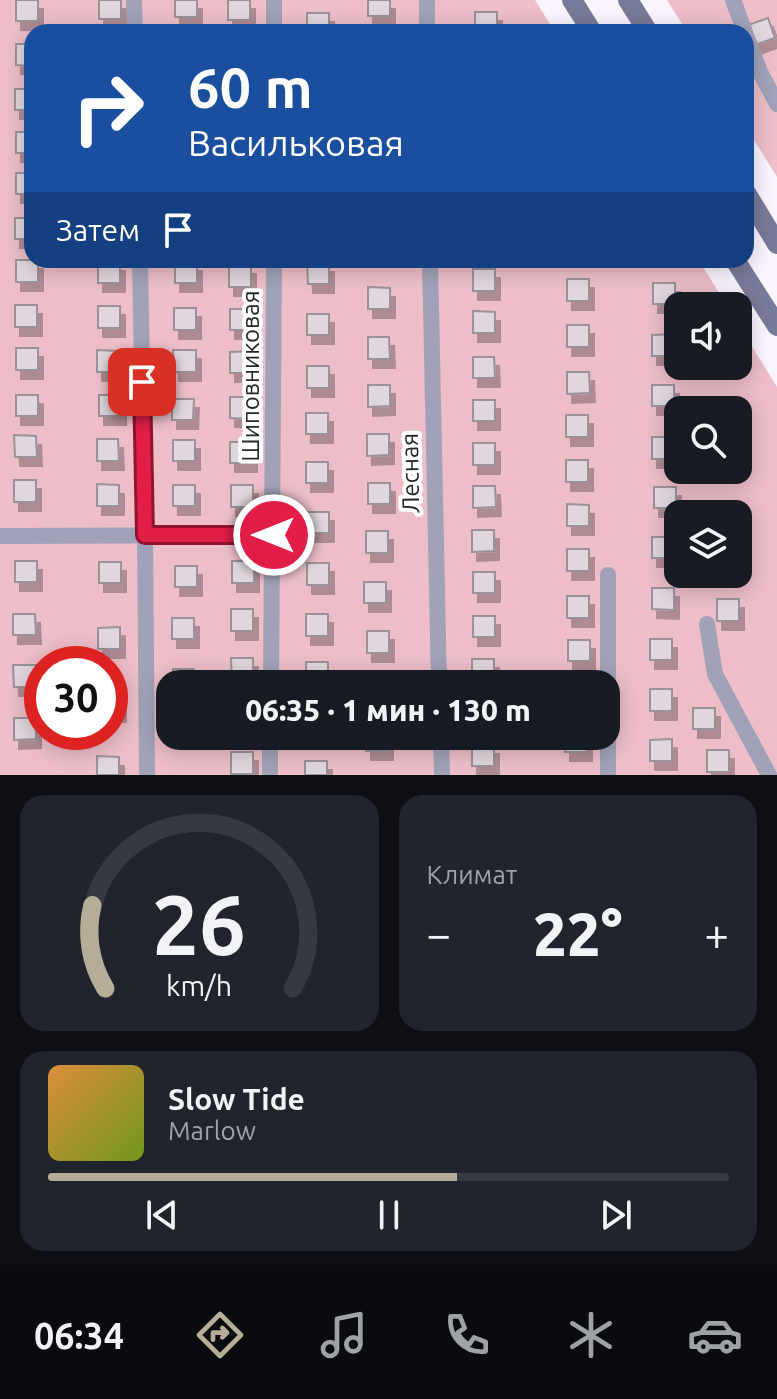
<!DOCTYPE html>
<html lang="ru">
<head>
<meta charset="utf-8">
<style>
  :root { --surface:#171b24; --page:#20242c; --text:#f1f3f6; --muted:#9ea1a6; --line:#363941; --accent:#b6ad99 }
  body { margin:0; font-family:Ubuntu,sans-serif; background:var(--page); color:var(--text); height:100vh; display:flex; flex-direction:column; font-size:30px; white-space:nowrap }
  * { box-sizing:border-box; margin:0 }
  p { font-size:26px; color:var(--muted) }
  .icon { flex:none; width:44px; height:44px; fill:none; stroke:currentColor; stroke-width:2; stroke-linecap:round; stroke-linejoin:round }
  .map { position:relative; height:775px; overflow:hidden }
  .side { display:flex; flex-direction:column; gap:20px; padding:20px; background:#0d0f14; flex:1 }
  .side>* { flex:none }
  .top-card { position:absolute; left:24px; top:24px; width:730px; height:244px; border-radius:24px; box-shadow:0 4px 20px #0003; background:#1a4fa0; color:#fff; overflow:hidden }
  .fabs { position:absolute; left:664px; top:292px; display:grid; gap:16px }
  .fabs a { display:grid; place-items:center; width:88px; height:88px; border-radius:16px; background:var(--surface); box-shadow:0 4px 20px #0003; font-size:40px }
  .speed { position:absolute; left:24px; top:646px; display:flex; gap:16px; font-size:40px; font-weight:700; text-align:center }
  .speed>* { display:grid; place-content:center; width:104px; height:104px; border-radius:50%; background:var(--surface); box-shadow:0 4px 20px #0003; line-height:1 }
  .speed .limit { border:12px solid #d22; background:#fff; color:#111 }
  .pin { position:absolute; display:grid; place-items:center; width:68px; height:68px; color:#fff; margin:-34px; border-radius:16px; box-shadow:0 4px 12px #0006 }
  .me { position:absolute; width:88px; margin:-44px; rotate:270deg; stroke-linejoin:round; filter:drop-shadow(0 0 6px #0008) }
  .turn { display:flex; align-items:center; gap:28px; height:168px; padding:0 32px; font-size:36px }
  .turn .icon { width:104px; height:104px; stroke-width:2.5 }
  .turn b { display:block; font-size:56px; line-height:68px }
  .then { display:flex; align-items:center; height:76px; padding:0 32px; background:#0003; gap:16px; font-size:30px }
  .big { font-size:60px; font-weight:800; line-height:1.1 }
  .side .card { flex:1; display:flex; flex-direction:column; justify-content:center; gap:12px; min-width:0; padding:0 28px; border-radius:24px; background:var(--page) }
  .side .dial { align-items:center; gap:0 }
  .dial svg { height:208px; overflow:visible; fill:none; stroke:var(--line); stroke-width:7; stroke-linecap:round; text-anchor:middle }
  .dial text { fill:var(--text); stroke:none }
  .song { display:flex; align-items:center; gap:24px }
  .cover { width:96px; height:96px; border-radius:12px; background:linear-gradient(135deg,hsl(30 70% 55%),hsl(80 70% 35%)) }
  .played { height:8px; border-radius:4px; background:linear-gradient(90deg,var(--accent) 60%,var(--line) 60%) }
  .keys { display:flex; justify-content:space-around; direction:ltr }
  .heat { display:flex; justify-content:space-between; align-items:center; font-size:44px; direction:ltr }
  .side .tiles { flex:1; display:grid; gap:20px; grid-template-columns:1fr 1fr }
  .card:last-child { grid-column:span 2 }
  .trip { position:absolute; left:156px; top:670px; width:464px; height:80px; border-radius:24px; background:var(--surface); box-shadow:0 4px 20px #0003; font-weight:800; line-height:80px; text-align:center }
  .dock { display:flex; height:128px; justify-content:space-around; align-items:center; background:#090b0e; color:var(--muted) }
  .dock .icon { width:56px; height:56px }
  .dock .selected { color:var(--accent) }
  .dock b { font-size:36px; color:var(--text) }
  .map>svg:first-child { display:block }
  .garden { fill:#edbec8; fill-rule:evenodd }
  .building { fill:#e0d6dd; stroke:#9b9198; stroke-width:2; filter:url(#shadow) }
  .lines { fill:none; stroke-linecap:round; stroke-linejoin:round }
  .street { stroke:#a1a2b8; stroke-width:16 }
  .secondary { stroke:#787a99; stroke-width:20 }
  .route-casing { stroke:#92132f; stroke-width:20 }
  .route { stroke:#e11d48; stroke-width:14 }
  .labels { text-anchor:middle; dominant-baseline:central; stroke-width:8; stroke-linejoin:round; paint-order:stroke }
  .street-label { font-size:24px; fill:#282629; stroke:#fff }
</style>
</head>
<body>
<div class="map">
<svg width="777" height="775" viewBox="0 0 777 775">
  <defs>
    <filter id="shadow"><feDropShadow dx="5" dy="9" stdDeviation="0" flood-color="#0004"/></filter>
  </defs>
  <rect width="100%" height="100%" fill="#f9f4fe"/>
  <g class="garden">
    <path d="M0 0H535L555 32H32V260H699L727 306H678V366H738V324L777 387V775H0ZM678 410H738V470H678ZM678 514H738V574H678ZM42 664H110V732H42ZM170 684H606V736H170Z"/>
    <path d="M667 0H777V177L746 127V32H687Z"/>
  </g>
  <g class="building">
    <rect x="16" y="0" width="22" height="21"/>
    <rect x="99" y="0" width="22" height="19"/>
    <rect x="175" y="0" width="22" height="17"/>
    <rect x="228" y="0" width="22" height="20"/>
    <rect x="368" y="0" width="22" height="16"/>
    <rect x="475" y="12" width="22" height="20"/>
    <rect x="307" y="13" width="22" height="19"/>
    <path d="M768 18 775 38 755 45 748 25Z"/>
    <path d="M16 44H32V66L16 65Z"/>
    <rect x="15" y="89" width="17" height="21"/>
    <rect x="16" y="132" width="16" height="21"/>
    <rect x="16" y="173" width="16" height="21"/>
    <rect x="15" y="218" width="17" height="21"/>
    <rect x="16" y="260" width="22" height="22"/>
    <rect x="98" y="262" width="22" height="21"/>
    <rect x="175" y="262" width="22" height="21"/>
    <path d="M307 263H329V284H308Z"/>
    <rect x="229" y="265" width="22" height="22"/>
    <rect x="473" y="269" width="22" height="22"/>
    <rect x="567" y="279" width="22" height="22"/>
    <rect x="653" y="283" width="22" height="21"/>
    <path d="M368 287 390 288V309H368Z"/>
    <rect x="15" y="305" width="22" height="22"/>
    <rect x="98" y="306" width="22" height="22"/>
    <rect x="174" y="308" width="22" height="22"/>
    <rect x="230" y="309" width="22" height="21"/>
    <path d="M473 311 495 312V333H473Z"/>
    <rect x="307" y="314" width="22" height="21"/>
    <rect x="567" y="325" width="22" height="22"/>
    <path d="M674 334V356H652V335Z"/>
    <path d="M368 337H389L390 359H368Z"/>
    <rect x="16" y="348" width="22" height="22"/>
    <path d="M97 350 119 351V372H97Z"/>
    <path d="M173 350H196V372H174Z"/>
    <path d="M252 351V373H230V352Z"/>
    <path d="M473 357H494L495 378H473Z"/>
    <rect x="307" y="366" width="22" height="22"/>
    <path d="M567 372H589L590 393 567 394Z"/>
    <path d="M368 385H390V406L368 407Z"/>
    <rect x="652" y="385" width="22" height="21"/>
    <rect x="16" y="395" width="22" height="21"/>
    <rect x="99" y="395" width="22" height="21"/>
    <path d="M230 397H252V419L230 418Z"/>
    <path d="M172 399H194L193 420H172Z"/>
    <rect x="473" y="400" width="22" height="21"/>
    <rect x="306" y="413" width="22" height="21"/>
    <rect x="566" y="415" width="22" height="22"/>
    <path d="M367 434H389V455L367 456Z"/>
    <path d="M14 435 36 436 37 457H15Z"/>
    <rect x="652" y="437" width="22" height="22"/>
    <path d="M97 439H118L119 461H97Z"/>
    <rect x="173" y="440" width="22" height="21"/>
    <rect x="230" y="442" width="22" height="21"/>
    <rect x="473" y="443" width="22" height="22"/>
    <rect x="566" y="460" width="22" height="22"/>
    <rect x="306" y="462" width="22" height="21"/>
    <rect x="14" y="480" width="22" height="22"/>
    <rect x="368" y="483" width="22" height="21"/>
    <path d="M97 484 119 485V506H97Z"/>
    <rect x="173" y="485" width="22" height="21"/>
    <rect x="231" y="485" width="22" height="22"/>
    <path d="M473 486H495L496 507 473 508Z"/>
    <rect x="654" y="487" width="22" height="21"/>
    <path d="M567 504 589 505V526H567Z"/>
    <rect x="307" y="512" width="22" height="21"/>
    <path d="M472 530H494V551L472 552Z"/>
    <rect x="366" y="531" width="22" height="22"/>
    <rect x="652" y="537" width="22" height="21"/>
    <rect x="567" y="549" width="22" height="22"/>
    <rect x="15" y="561" width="22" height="21"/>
    <rect x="232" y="561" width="22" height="22"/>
    <rect x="99" y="562" width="22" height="21"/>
    <rect x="307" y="563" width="22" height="22"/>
    <rect x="175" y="566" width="22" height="21"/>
    <rect x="473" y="572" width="22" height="21"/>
    <rect x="364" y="582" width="22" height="21"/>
    <path d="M652 588H674V610L652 609Z"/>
    <rect x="567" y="596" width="22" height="22"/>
    <rect x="717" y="599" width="22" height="22"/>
    <rect x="231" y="609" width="22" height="22"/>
    <path d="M13 614H35L36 635H13Z"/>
    <rect x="306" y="614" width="22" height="22"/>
    <rect x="473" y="616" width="22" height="21"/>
    <rect x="172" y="618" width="22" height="21"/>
    <path d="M120 627V649H98V628Z"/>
    <rect x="367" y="631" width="22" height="22"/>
    <rect x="650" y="639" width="22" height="21"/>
    <rect x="568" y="640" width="22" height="21"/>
    <path d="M231 658H253V680H232Z"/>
    <rect x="472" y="659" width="22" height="21"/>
    <rect x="306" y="662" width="22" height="21"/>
    <path d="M13 665H36V687H14Z"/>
    <rect x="173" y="669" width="21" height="15"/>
    <rect x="650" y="689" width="22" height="22"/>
    <rect x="110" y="692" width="11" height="21"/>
    <rect x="693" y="708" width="22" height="21"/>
    <path d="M14 718H36V739L14 740Z"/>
    <rect x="366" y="736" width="22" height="15"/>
    <rect x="565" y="736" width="22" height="16"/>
    <path d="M672 739V761H650V740Z"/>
    <rect x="472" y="745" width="22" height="21"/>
    <rect x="707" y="750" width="22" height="22"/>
    <rect x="231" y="752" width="22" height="22"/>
    <path d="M97 756 119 757V775H97Z"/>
    <rect x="305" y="761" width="22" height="14"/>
  </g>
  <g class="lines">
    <g class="street">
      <path d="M134 0 135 32"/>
      <path d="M733 0 745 32"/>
      <path d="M274 32V0"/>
      <path d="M427 32V0"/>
      <path d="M746 35 760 72 777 104"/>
      <path d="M140 260 145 535 147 775"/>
      <path d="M430 260 439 684"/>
      <path d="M0 536 274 535"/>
      <path d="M608 575V775"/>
      <path d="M707 624 715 674 769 775"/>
      <path d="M271 684 274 260"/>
      <path d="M441 736 442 775"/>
      <path d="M270 775V736"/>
    </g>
    <g class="secondary">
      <path d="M572 0 592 32"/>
      <path d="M628 0 648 32"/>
      <path d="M746 193 777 244"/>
      <path d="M735 260 777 326"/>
    </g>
  </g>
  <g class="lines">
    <defs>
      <path id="route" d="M142 382 145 535H274"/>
    </defs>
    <use href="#route" class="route-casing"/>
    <use href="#route" class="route"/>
  </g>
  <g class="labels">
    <g class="street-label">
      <text transform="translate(250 376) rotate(-90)">Шиповниковая</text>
      <text transform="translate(410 473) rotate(-91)">Лесная</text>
    </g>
  </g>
</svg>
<div class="fabs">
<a><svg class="icon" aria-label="sound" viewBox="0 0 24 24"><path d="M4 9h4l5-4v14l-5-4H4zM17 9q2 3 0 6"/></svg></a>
<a><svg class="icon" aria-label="search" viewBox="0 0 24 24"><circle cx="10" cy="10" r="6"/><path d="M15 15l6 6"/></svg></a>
<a><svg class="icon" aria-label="layers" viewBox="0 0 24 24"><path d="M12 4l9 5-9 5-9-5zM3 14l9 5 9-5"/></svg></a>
</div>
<div class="speed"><div class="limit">30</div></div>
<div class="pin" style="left:142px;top:382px;background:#d93025"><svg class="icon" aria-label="arrive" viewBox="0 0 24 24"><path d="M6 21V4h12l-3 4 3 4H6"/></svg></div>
<svg class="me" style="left:274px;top:535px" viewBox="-20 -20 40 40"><circle r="17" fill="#e11d48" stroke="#fff" stroke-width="3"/><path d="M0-11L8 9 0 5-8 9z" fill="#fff"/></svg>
<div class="trip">06:35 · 1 мин · 130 m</div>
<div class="top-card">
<div class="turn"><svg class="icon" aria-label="right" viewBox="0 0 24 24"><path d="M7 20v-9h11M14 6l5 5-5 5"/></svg><div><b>60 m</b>Васильковая</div></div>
<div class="then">Затем<svg class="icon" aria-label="arrive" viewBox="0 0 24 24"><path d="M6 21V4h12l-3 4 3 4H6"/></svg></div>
</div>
</div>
<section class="side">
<div class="tiles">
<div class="card dial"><svg viewBox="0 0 100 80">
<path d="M14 69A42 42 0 1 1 86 69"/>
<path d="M14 69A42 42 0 0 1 9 37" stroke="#b6ad99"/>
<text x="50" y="56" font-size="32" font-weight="700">26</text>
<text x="50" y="72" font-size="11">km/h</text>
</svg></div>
<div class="card"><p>Климат</p>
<div class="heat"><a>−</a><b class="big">22°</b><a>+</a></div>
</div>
<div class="card">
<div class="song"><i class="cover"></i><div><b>Slow Tide</b><p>Marlow</p></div></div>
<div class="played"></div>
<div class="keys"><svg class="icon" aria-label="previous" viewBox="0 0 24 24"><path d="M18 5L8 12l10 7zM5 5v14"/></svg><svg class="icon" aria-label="pause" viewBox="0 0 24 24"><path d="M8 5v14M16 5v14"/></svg><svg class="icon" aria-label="next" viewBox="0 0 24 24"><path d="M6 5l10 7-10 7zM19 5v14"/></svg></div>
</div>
</div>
</section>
<nav class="dock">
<b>06:34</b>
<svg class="icon selected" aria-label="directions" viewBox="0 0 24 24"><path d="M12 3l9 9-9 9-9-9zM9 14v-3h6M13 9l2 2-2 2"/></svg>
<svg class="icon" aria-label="music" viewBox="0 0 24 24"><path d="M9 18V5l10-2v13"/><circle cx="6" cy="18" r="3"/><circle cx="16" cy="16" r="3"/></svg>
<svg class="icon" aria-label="phone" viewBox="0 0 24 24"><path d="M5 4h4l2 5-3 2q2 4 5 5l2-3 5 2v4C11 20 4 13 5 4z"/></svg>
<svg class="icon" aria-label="climate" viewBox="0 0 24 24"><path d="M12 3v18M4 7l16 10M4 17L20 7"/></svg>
<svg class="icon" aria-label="car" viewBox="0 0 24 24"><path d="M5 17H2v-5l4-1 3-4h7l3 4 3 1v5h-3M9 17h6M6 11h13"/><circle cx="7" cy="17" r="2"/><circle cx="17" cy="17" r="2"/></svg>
</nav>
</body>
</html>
